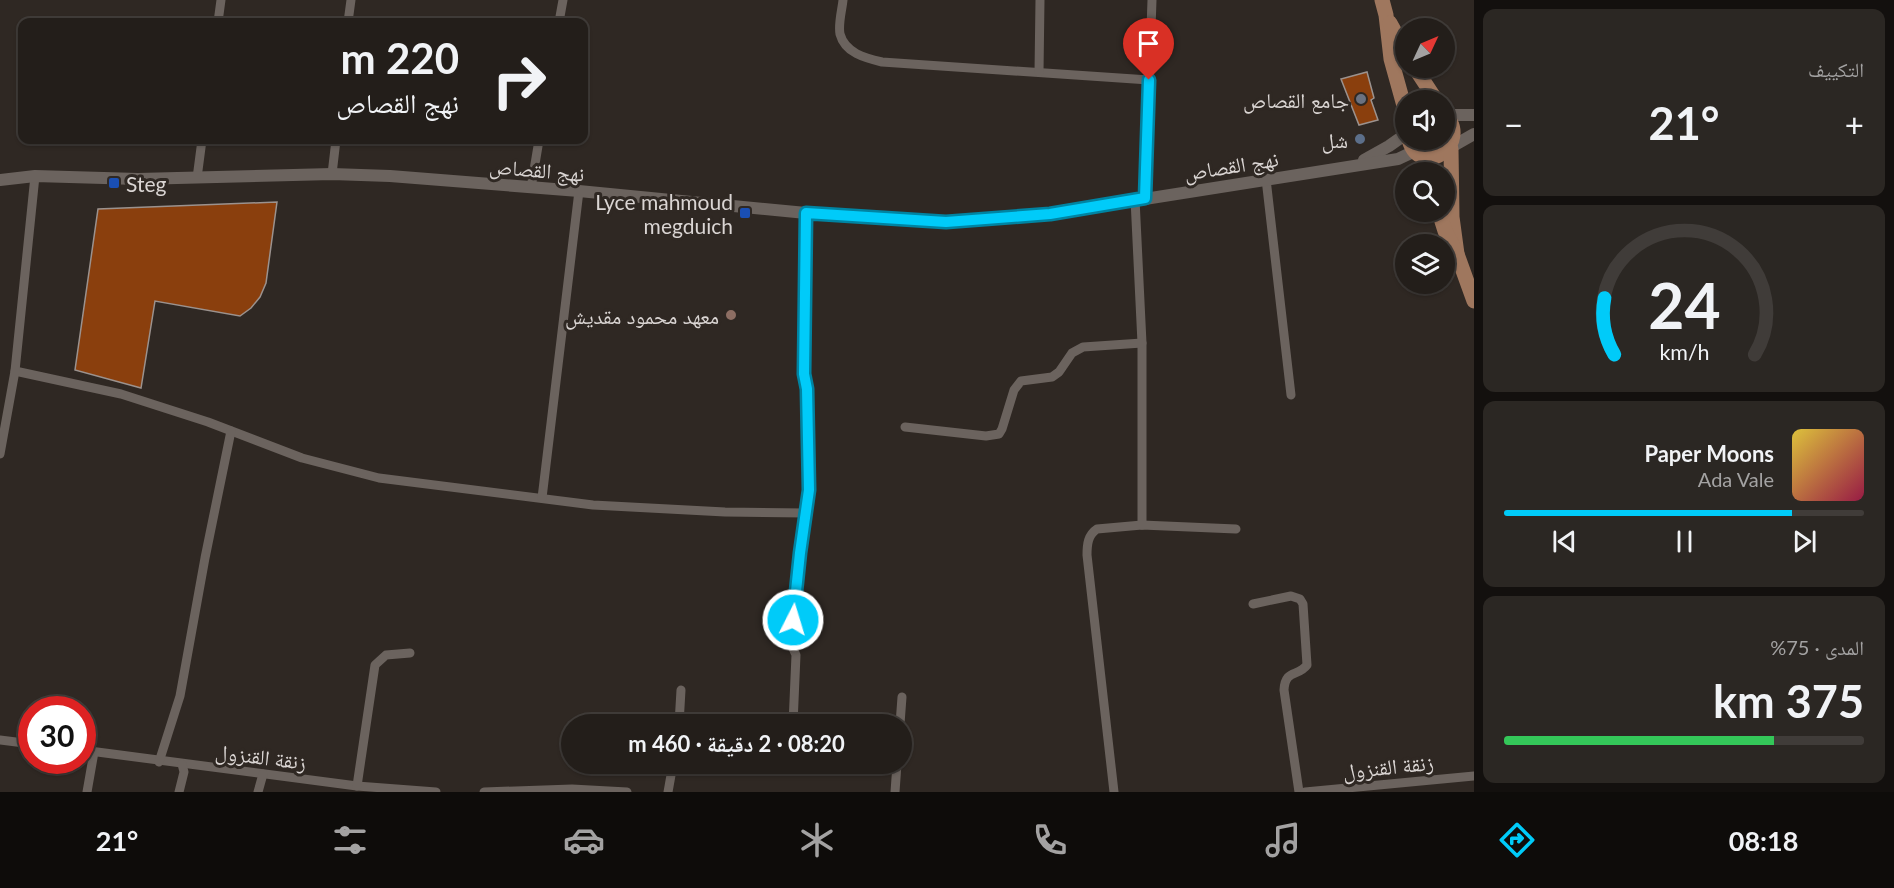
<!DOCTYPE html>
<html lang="ar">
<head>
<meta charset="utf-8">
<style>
  :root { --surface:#231e1a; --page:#2b2723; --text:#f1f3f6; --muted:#a3a2a2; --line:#403c39; --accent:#00cbf9 }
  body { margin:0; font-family:Lato,"Noto Naskh Arabic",sans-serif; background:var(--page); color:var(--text); direction:rtl; height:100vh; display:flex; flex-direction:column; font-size:22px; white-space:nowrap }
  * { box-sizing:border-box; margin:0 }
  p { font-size:20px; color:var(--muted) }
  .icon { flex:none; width:33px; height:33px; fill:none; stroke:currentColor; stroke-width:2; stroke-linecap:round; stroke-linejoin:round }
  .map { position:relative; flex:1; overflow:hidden; direction:ltr }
  .side { display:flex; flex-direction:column; gap:9px; padding:9px; background:#13100e; width:420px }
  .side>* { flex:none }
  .top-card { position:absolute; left:18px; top:18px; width:570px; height:126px; border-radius:12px; box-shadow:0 2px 4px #0004,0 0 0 2px var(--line); direction:rtl; background:#231e1a; color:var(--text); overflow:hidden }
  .needle { width:39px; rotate:46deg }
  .buttons { position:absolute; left:1395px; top:18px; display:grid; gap:12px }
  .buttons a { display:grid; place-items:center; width:60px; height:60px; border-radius:50%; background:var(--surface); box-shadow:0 2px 4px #0004,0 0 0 2px var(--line); font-size:30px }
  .speed { position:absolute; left:18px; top:696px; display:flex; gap:12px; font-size:30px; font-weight:700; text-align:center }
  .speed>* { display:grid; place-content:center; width:78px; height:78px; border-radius:50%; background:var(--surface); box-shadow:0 2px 4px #0004,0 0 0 2px var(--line); line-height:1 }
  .speed .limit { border:9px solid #d22; background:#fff; color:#111 }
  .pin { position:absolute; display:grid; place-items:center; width:51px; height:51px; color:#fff; margin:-62px -26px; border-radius:50% 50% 50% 0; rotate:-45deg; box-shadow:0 0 6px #0007 }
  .pin .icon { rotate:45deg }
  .me { position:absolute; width:66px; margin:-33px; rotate:5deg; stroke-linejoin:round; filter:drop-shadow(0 0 4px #0008) }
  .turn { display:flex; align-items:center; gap:21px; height:126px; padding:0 30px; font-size:27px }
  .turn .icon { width:78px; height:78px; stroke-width:2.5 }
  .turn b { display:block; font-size:42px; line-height:51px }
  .big { font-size:45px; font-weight:700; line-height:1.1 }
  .side .card { flex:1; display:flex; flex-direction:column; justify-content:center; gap:9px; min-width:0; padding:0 21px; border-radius:12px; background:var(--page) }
  .side .dial { align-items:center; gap:0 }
  .dial svg { height:156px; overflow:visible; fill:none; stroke:var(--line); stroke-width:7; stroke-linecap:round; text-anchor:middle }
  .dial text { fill:var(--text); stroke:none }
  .song { display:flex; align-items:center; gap:18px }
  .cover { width:72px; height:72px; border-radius:9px; background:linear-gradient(135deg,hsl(50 70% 55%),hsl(340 70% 35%)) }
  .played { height:6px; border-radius:3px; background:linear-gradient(90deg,var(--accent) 80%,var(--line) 80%) }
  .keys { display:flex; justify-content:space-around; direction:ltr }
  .heat { display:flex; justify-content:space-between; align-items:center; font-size:33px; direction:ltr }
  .charge { height:9px; border-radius:4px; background:linear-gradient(90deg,#34c759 75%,var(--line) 0) }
  .trip { position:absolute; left:561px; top:714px; width:351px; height:60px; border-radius:30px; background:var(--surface); box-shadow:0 2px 4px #0004,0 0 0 2px var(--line); font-weight:700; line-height:60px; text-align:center; direction:rtl }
  .tabs { display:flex; height:96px; justify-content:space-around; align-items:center; background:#0e0c0a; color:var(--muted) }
  .tabs .icon { width:42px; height:42px }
  .tabs .active { color:var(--accent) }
  .tabs b { font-size:27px; color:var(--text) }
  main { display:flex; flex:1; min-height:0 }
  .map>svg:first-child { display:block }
  .building { fill:#8a3f0d; stroke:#9b928e; stroke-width:1.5 }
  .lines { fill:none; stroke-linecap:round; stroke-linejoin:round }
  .minor { stroke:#6b635e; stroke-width:9 }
  .tertiary { stroke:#6b635e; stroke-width:12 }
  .primary { stroke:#9f775e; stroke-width:15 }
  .route-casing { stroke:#0084a2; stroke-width:15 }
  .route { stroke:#00cbf9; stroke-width:10 }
  .worship-dot { fill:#6b7280; stroke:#2f2823; stroke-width:2 }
  .service-dot { fill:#5c6f8a; stroke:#2f2823; stroke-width:2 }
  .transit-dot { fill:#1a4fb4; stroke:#2f2823; stroke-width:2 }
  .education-dot { fill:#8d6e63; stroke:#2f2823; stroke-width:2 }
  .labels { text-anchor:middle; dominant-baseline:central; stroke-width:6; stroke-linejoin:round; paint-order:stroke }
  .poi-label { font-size:21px; fill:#dad5d3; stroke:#2f2823; text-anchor:end }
  .street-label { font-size:21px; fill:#dad5d3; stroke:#2f2823 }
</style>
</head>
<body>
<main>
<section class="side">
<div class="card"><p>التكييف</p>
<div class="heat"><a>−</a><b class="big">21°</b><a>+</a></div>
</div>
<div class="card dial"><svg viewBox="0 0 100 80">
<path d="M14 69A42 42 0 1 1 86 69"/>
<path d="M14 69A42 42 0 0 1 9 40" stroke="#00cbf9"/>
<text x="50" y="56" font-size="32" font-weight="700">24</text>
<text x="50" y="72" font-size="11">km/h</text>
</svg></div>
<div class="card">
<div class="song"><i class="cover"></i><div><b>Paper Moons</b><p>Ada Vale</p></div></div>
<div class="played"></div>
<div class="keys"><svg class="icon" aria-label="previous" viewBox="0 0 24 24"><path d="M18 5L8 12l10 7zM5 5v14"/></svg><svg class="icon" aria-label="pause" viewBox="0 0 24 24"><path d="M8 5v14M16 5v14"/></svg><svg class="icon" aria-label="next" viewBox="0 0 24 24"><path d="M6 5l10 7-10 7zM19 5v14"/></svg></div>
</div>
<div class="card"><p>المدى · 75%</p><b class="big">375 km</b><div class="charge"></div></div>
</section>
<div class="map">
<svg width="1474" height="792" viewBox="0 0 1474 792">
  <rect width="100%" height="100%" fill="#2f2823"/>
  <g class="building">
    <path d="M1367 72 1374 98 1371 100 1378 120 1359 125 1341 79Z"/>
    <path d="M277 202 266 283 260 297 251 308 240 316 155 301 141 388 75 370 98 209Z"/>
  </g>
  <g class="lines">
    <g class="minor">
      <path d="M843 0C842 10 838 24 840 34 845 53 865 58 882 62L1149 80"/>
      <path d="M218 22 221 0"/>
      <path d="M348 22 351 0"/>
      <path d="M559 22 563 0"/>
      <path d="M1039 72 1040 0"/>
      <path d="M332 174 336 140"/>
      <path d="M197 178 202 140"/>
      <path d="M1266 179 1291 395"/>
      <path d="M531 188 539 140"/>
      <path d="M1145 198 1152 0"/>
      <path d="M1135 199 1142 343V525"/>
      <path d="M15 371 121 394 208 422 302 458 379 478 593 505 725 512 805 513"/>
      <path d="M905 427 986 436 999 434 1002 429 1014 390 1021 381 1052 377 1059 372 1072 353 1083 347 1142 343"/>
      <path d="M0 454 15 371 35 176"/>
      <path d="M542 498 579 191"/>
      <path d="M1253 604 1291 596 1300 599 1303 604 1307 665C1298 677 1285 669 1284 690L1299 792"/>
      <path d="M679 724 681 690"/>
      <path d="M793 724 796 655 791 644 797 573 809 490 807 389 804 374 806 213"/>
      <path d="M900 724 902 697"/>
      <path d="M0 740 32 744"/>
      <path d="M82 750 357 786 436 792"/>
      <path d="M159 762 180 696 205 558 231 431"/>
      <path d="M357 786 375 665 386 655 410 653"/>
      <path d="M87 792 94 752"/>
      <path d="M179 792 184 772 182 764"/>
      <path d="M258 792 263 774"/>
      <path d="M484 792 572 789 627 792"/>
      <path d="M668 792 673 764"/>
      <path d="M895 792 897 764"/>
      <path d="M1114 792 1087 555C1087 544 1088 535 1097 529L1142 525 1236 529"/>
      <path d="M1305 792 1474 776"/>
    </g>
    <g class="tertiary">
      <path d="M1447 115H1474"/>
      <path d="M1453 146 1474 134"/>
      <path d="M1364 160 1389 146 1406 134"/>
      <path d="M0 180 35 176 138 179 332 174 390 176 579 191 806 213 946 222 1050 214 1398 159 1415 151"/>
    </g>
    <g class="primary">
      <path d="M1382 0 1386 15 1391 59 1406 113"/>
      <path d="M1390 23 1406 52"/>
      <path d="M1415 68 1436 100"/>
      <path d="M1409 140C1421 181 1474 142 1444 114"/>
      <path d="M1451 149 1452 217 1457 254"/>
      <path d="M1439 212 1445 231 1457 254 1474 301"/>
    </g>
  </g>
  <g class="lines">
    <defs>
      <path id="route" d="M793 620 800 553 809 490 807 389 804 374 806 213 946 222 1050 214 1145 198 1149 80"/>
    </defs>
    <use href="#route" class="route-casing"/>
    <use href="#route" class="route"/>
  </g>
  <circle class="worship-dot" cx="1361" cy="99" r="6"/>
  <circle class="service-dot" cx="1360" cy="139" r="6"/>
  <g class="transit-dot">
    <rect x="108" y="177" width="12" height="12" rx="3"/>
    <rect x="739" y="207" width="12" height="12" rx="3"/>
  </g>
  <circle class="education-dot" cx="731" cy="315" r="6"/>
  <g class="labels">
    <g class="poi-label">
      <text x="1349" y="99">جامع القصاص</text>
      <text x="1348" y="139">شل</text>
      <text x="126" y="183" text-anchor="start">Steg</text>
      <text x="733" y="201">Lyce mahmoud<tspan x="733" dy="24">megduich</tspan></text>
      <text x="719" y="315">معهد محمود مقديش</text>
    </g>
    <g class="street-label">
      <text transform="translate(1231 165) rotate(-9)">نهج القصاص</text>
      <text transform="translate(537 169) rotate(5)">نهج القصاص</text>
      <text transform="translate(261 756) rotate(7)">زنقة القنزول</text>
      <text transform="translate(1388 766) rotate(-6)">زنقة القنزول</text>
    </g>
  </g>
</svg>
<div class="buttons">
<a><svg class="needle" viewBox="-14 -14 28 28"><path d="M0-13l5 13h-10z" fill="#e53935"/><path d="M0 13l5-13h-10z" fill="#a3a2a2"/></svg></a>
<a><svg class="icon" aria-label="sound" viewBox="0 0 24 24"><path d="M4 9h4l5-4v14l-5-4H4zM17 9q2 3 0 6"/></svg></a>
<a><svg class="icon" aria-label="search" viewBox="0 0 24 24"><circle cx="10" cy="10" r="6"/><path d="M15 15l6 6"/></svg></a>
<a><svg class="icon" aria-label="layers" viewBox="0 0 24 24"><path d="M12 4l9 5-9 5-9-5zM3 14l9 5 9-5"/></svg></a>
</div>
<div class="speed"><div class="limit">30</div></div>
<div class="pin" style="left:1149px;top:80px;background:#d93025"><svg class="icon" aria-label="arrive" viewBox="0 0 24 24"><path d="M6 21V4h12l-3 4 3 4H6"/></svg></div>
<svg class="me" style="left:793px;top:620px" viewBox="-20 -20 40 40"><circle r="17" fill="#00cbf9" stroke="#fff" stroke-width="3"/><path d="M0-11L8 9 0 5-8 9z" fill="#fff"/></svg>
<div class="trip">08:20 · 2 دقيقة · 460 m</div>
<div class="top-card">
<div class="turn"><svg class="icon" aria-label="right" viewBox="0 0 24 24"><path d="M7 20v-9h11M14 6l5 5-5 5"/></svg><div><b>220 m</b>نهج القصاص</div></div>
</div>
</div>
</main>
<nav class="tabs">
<b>08:18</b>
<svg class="icon active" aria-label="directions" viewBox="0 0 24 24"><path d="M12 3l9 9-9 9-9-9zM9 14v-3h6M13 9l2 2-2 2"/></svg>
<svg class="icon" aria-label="music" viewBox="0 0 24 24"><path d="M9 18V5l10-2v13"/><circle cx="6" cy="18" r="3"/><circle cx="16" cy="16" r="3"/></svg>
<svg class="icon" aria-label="phone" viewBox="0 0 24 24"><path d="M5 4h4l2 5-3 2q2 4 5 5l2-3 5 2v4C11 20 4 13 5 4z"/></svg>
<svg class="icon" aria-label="climate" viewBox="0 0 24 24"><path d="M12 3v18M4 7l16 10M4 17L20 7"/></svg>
<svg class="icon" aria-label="car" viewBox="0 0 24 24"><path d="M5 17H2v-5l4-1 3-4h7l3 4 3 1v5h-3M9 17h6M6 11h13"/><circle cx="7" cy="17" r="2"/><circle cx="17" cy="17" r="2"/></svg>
<svg class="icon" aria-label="filters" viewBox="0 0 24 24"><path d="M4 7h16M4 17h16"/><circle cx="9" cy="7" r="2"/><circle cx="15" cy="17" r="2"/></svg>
<b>21°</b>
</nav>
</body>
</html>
